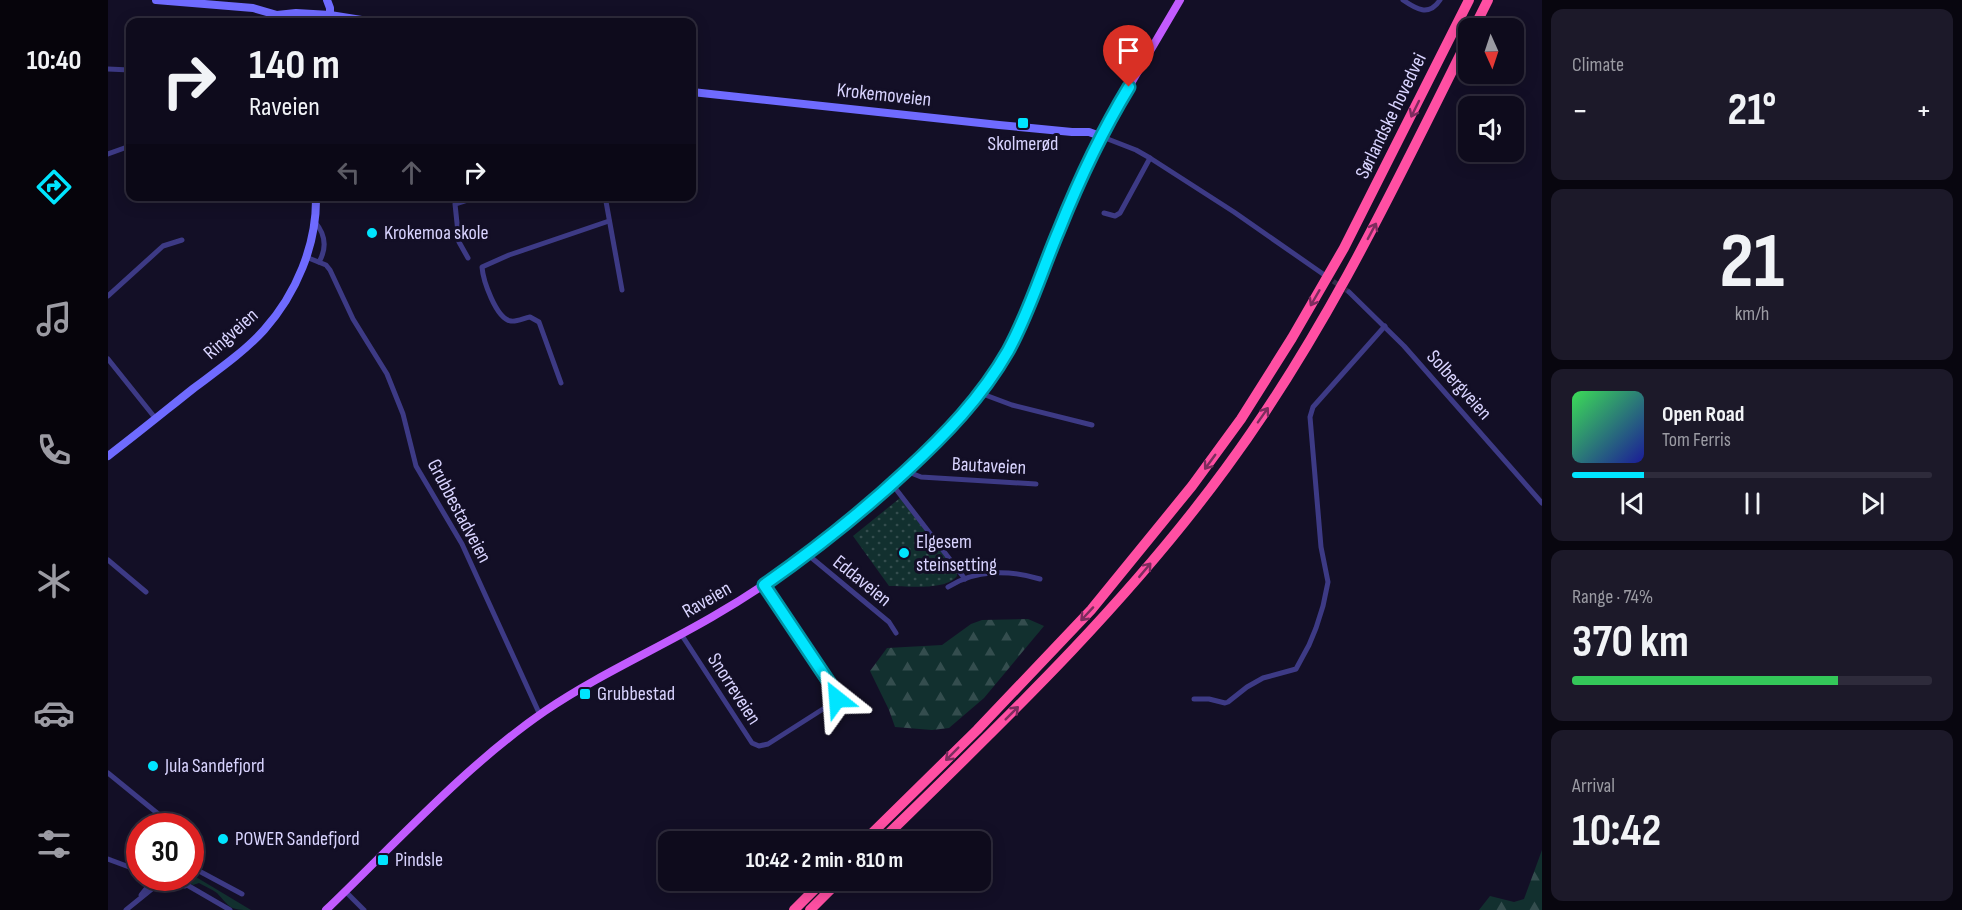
<!DOCTYPE html>
<html lang="en">
<head>
<meta charset="utf-8">
<style>
  :root { --surface:#0e0b1c; --page:#1c1929; --text:#f1f3f6; --muted:#9b9ba3; --line:#2e2b3b; --accent:#00e5ff }
  body { margin:0; font-family:"Sofia Sans Condensed",sans-serif; background:var(--page); color:var(--text); height:100vh; display:flex; flex-direction:column; font-size:22px; white-space:nowrap }
  * { box-sizing:border-box; margin:0 }
  p { font-size:20px; color:var(--muted) }
  .icon { flex:none; width:33px; height:33px; fill:none; stroke:currentColor; stroke-width:2; stroke-linecap:round; stroke-linejoin:round }
  .map { position:relative; flex:1; overflow:hidden }
  .sheet { display:flex; flex-direction:column; gap:9px; padding:9px; background:#08060f; width:420px }
  .sheet>* { flex:none }
  .guide { position:absolute; left:18px; top:18px; width:570px; height:183px; border-radius:12px; box-shadow:0 3px 15px #0003,0 0 0 2px var(--line); background:#0e0b1c; color:var(--text); overflow:hidden }
  .needle { width:39px; rotate:177deg }
  .buttons { position:absolute; left:1350px; top:18px; display:grid; gap:12px }
  .buttons a { display:grid; place-items:center; width:66px; height:66px; border-radius:12px; background:var(--surface); box-shadow:0 3px 15px #0003,0 0 0 2px var(--line); font-size:30px }
  .speed { position:absolute; left:18px; top:813px; display:flex; gap:12px; font-size:30px; font-weight:700; text-align:center }
  .speed>* { display:grid; place-content:center; width:78px; height:78px; border-radius:50%; background:var(--surface); box-shadow:0 3px 15px #0003,0 0 0 2px var(--line); line-height:1 }
  .speed .limit { border:9px solid #d22; background:#fff; color:#111 }
  .pin { position:absolute; display:grid; place-items:center; width:51px; height:51px; color:#fff; margin:-62px -26px; border-radius:50% 50% 50% 0; rotate:-45deg; box-shadow:0 0 6px #0007 }
  .pin .icon { rotate:45deg }
  .me { position:absolute; width:66px; margin:-33px; rotate:332deg; stroke-linejoin:round; filter:drop-shadow(0 0 4px #0008) }
  .turn { display:flex; align-items:center; gap:21px; height:126px; padding:0 24px; font-size:27px }
  .turn .icon { width:78px; height:78px; stroke-width:2.5 }
  .turn b { display:block; font-size:42px; line-height:51px }
  .lanes { display:flex; align-items:center; height:57px; padding:0 24px; background:#0003; justify-content:center; gap:30px; direction:ltr }
  .lanes .off { opacity:.35 }
  .big { font-size:45px; font-weight:700; line-height:1.1 }
  .sheet .tile { flex:1; display:flex; flex-direction:column; justify-content:center; gap:9px; min-width:0; padding:0 21px; border-radius:12px; background:var(--page) }
  .sheet .dial { align-items:center; gap:0 }
  .dial b { font-size:78px; line-height:1 }
  .song { display:flex; align-items:center; gap:18px }
  .cover { width:72px; height:72px; border-radius:9px; background:linear-gradient(135deg,hsl(130 70% 55%),hsl(240 70% 35%)) }
  .played { height:6px; border-radius:3px; background:linear-gradient(90deg,var(--accent) 20%,var(--line) 20%) }
  .keys { display:flex; justify-content:space-around; direction:ltr }
  .heat { display:flex; justify-content:space-between; align-items:center; font-size:33px; direction:ltr }
  .charge { height:9px; border-radius:4px; background:linear-gradient(90deg,#34c759 74%,var(--line) 0) }
  .trip { position:absolute; left:550px; top:831px; width:333px; height:60px; border-radius:12px; background:var(--surface); box-shadow:0 3px 15px #0003,0 0 0 2px var(--line); font-weight:700; line-height:60px; text-align:center }
  main { display:flex; flex:1; min-height:0 }
  .dock { display:flex; flex-direction:column; width:108px; justify-content:space-around; align-items:center; background:#06040b; color:var(--muted) }
  .dock .icon { width:42px; height:42px }
  .dock .current { color:var(--accent) }
  .dock b { font-size:27px; color:var(--text) }
  .map>svg:first-child { display:block }
  .grass { fill:#12302f }
  .forest { fill:url(#forest-firs) }
  .park { fill:url(#park-dots) }
  .lines { fill:none; stroke-linecap:round; stroke-linejoin:round }
  .street-tunnel { stroke:#312d47; stroke-width:5; stroke-dasharray:5 2.5; stroke-linecap:butt }
  .street { stroke:#3d3a85; stroke-width:5 }
  .secondary { stroke:#6f6bff; stroke-width:8 }
  .primary { stroke:#c25bff; stroke-width:8 }
  .highway { stroke:#ff4fa3; stroke-width:10 }
  .oneway { stroke:#7d2c5e }
  .route-casing { stroke:#0095a6; stroke-width:15 }
  .route { stroke:#00e5ff; stroke-width:10 }
  .poi-dot { fill:#00e5ff; stroke:#130f26; stroke-width:2 }
  .labels { text-anchor:middle; dominant-baseline:central; stroke-width:6; stroke-linejoin:round; paint-order:stroke }
  .street-label { font-size:20px; fill:#d9d4ff; stroke:#130f26 }
  .poi-label { font-size:20px; fill:#d9d4ff; stroke:#130f26; text-anchor:start }
</style>
</head>
<body>
<main>
<nav class="dock">
<b>10:40</b>
<svg class="icon current" aria-label="directions" viewBox="0 0 24 24"><path d="M12 3l9 9-9 9-9-9zM9 14v-3h6M13 9l2 2-2 2"/></svg>
<svg class="icon" aria-label="music" viewBox="0 0 24 24"><path d="M9 18V5l10-2v13"/><circle cx="6" cy="18" r="3"/><circle cx="16" cy="16" r="3"/></svg>
<svg class="icon" aria-label="phone" viewBox="0 0 24 24"><path d="M5 4h4l2 5-3 2q2 4 5 5l2-3 5 2v4C11 20 4 13 5 4z"/></svg>
<svg class="icon" aria-label="climate" viewBox="0 0 24 24"><path d="M12 3v18M4 7l16 10M4 17L20 7"/></svg>
<svg class="icon" aria-label="car" viewBox="0 0 24 24"><path d="M5 17H2v-5l4-1 3-4h7l3 4 3 1v5h-3M9 17h6M6 11h13"/><circle cx="7" cy="17" r="2"/><circle cx="17" cy="17" r="2"/></svg>
<svg class="icon" aria-label="filters" viewBox="0 0 24 24"><path d="M4 7h16M4 17h16"/><circle cx="9" cy="7" r="2"/><circle cx="15" cy="17" r="2"/></svg>
</nav>
<div class="map">
<svg width="1434" height="910" viewBox="0 0 1434 910">
  <defs>
    <pattern id="forest-firs" width="22" height="20" patternUnits="userSpaceOnUse" patternTransform="scale(1.5)"><rect width="22" height="20" fill="#12302f"/><path d="M5 1l3.5 6h-7zM16 11l3.5 6h-7z" fill="#344d4e"/></pattern>
    <pattern id="park-dots" width="8" height="8" patternUnits="userSpaceOnUse" patternTransform="scale(1.5)"><rect width="8" height="8" fill="#12302f"/><path d="M2 2h.1M6 6h.1" fill="none" stroke="#344d4e" stroke-width="1.8" stroke-linecap="round"/></pattern>
  </defs>
  <rect width="100%" height="100%" fill="#130f26"/>
  <path class="grass" d="M83 874 143 910C121 910 123 908 109 893 104 889 96 886 91 883L85 885 71 878H82Z"/>
  <g class="forest">
    <path d="M920 619 936 626 876 698 841 728 824 730 787 727 781 710 762 671 779 648 834 645 863 624 874 620Z"/>
    <path d="M1434 850V910H1371L1382 896 1406 902 1416 899Z"/>
  </g>
  <path class="park" d="M792 498 848 571 849 576C838 591 798 586 781 586L745 536Z"/>
  <g class="lines">
    <path class="street-tunnel" d="M1219 277 1241 292"/>
    <g class="street">
      <path d="M1295 0C1308 9 1321 17 1332 0"/>
      <path d="M0 69 22 70"/>
      <path d="M992 136 1028 150 1042 158 1126 212 1215 274"/>
      <path d="M0 154 22 146"/>
      <path d="M497 196 514 290"/>
      <path d="M996 213 1007 216 1012 213 1042 158"/>
      <path d="M207 222C218 235 219 248 211 262"/>
      <path d="M198 257 218 265 222 270 245 319 279 374 295 414 308 466 354 544 432 715"/>
      <path d="M360 258 351 242 347 204 372 196"/>
      <path d="M1241 292 1296 346 1434 503"/>
      <path d="M0 296 55 246 74 240"/>
      <path d="M0 359 48 419"/>
      <path d="M453 383 431 322 422 317C416 318 409 322 403 321 388 319 375 280 374 267L401 255 501 221"/>
      <path d="M872 393 904 405 984 425"/>
      <path d="M798 471 813 477 928 484"/>
      <path d="M784 484 857 579"/>
      <path d="M699 554 781 622 788 633"/>
      <path d="M0 560 38 592"/>
      <path d="M840 587C868 569 902 570 932 579"/>
      <path d="M573 634 644 743 651 746 660 744 726 702 729 697 656 585"/>
      <path d="M1086 699H1101L1117 703 1120 702 1139 687 1155 678 1188 669 1201 645 1208 628 1215 606 1220 582 1213 547 1202 417 1205 407 1277 326"/>
      <path d="M0 773 65 826"/>
      <path d="M82 845 87 866 91 871 134 894"/>
      <path d="M0 859 32 871"/>
      <path d="M44 878C48 886 57 886 62 878"/>
      <path d="M67 878 122 910"/>
      <path d="M60 882 77 886"/>
      <path d="M237 891 256 910"/>
      <path d="M33 895 45 880"/>
      <path d="M18 910 50 884"/>
    </g>
    <g class="secondary">
      <path d="M48 0 145 8 169 15 188 13 222 15 266 22"/>
      <path d="M219 0 222 8V15"/>
      <path d="M584 92 891 125 964 132H981L992 136"/>
      <path d="M0 456C29 434 57 411 86 388 110 370 136 352 156 330 188 294 209 245 208 196"/>
    </g>
    <path class="primary" d="M218 910C287 844 357 766 437 711 490 675 549 649 604 617 674 577 738 527 797 472 821 450 846 428 866 402 920 332 943 244 978 164L992 136 1072 0"/>
    <g class="highway">
      <path d="M1366 28 1380 0"/>
      <path d="M755 842 869 730 983 610 1084 486 1133 419 1184 338 1236 248 1361 0"/>
      <path d="M772 842C894 723 1017 606 1118 468 1216 335 1287 186 1360 39"/>
      <path d="M686 910 716 880"/>
      <path d="M702 910 732 880"/>
    </g>
  </g>
  <defs><path id="oneway-shaft" d="M-6 0H5M1.5-3L5.5 0L1.5 3" fill="none" stroke-width="1.6" stroke-linecap="round" stroke-linejoin="round" transform="scale(1.5)"/></defs>
  <g class="oneway">
    <use href="#oneway-shaft" transform="translate(1307 109) rotate(116)"/>
    <use href="#oneway-shaft" transform="translate(1264 231) rotate(-62)"/>
    <use href="#oneway-shaft" transform="translate(1207 298) rotate(120)"/>
    <use href="#oneway-shaft" transform="translate(1155 415) rotate(-55)"/>
    <use href="#oneway-shaft" transform="translate(1102 462) rotate(126)"/>
    <use href="#oneway-shaft" transform="translate(1037 570) rotate(-50)"/>
    <use href="#oneway-shaft" transform="translate(979 614) rotate(133)"/>
    <use href="#oneway-shaft" transform="translate(904 713) rotate(-45)"/>
    <use href="#oneway-shaft" transform="translate(844 754) rotate(135)"/>
  </g>
  <g class="lines">
    <defs>
      <path id="route" d="M729 699V694L656 585C706 550 753 513 798 471 837 435 873 398 900 351 921 313 934 270 951 230 971 180 993 133 1021 87"/>
    </defs>
    <use href="#route" class="route-casing"/>
    <use href="#route" class="route"/>
  </g>
  <g class="poi-dot">
    <rect x="909" y="117" width="12" height="12" rx="3"/>
    <circle cx="264" cy="233" r="6"/>
    <circle cx="796" cy="553" r="6"/>
    <rect x="471" y="688" width="12" height="12" rx="3"/>
    <circle cx="45" cy="766" r="6"/>
    <circle cx="115" cy="839" r="6"/>
    <rect x="269" y="854" width="12" height="12" rx="3"/>
  </g>
  <g class="labels">
    <g class="street-label">
      <text transform="translate(776 95) rotate(6)">Krokemoveien</text>
      <text transform="translate(1283 116) rotate(-64)">Sørlandske hovedvei</text>
      <text transform="translate(123 334) rotate(-42)">Ringveien</text>
      <text transform="translate(1351 385) rotate(48)">Solbergveien</text>
      <text transform="translate(881 466) rotate(3)">Bautaveien</text>
      <text transform="translate(351 511) rotate(62)">Grubbestadveien</text>
      <text transform="translate(754 581) rotate(39)">Eddaveien</text>
      <text transform="translate(599 600) rotate(-30)">Raveien</text>
      <text transform="translate(626 689) rotate(57)">Snorreveien</text>
    </g>
    <g class="poi-label">
      <text x="915" y="144" text-anchor="middle">Skolmerød</text>
      <text x="276" y="233">Krokemoa skole</text>
      <text x="808" y="542">Elgesem<tspan x="808" dy="23">steinsetting</tspan></text>
      <text x="489" y="694">Grubbestad</text>
      <text x="57" y="766">Jula Sandefjord</text>
      <text x="127" y="839">POWER Sandefjord</text>
      <text x="287" y="860">Pindsle</text>
    </g>
  </g>
</svg>
<div class="buttons">
<a><svg class="needle" viewBox="-14 -14 28 28"><path d="M0-13l5 13h-10z" fill="#e53935"/><path d="M0 13l5-13h-10z" fill="#9b9ba3"/></svg></a>
<a><svg class="icon" aria-label="sound" viewBox="0 0 24 24"><path d="M4 9h4l5-4v14l-5-4H4zM17 9q2 3 0 6"/></svg></a>
</div>
<div class="speed"><div class="limit">30</div></div>
<div class="pin" style="left:1021px;top:87px;background:#d93025"><svg class="icon" aria-label="arrive" viewBox="0 0 24 24"><path d="M6 21V4h12l-3 4 3 4H6"/></svg></div>
<svg class="me" style="left:729px;top:699px" viewBox="-20 -20 40 40"><path d="M0-17L14 15 0 8-14 15z" fill="#00e5ff" stroke="#fff" stroke-width="4"/></svg>
<div class="trip">10:42 · 2 min · 810 m</div>
<div class="guide">
<div class="turn"><svg class="icon" aria-label="right" viewBox="0 0 24 24"><path d="M7 20v-9h11M14 6l5 5-5 5"/></svg><div><b>140 m</b>Raveien</div></div>
<div class="lanes"><svg class="icon off" aria-label="left" viewBox="0 0 24 24"><path d="M17 20v-9H6M10 6l-5 5 5 5"/></svg><svg class="icon off" aria-label="ahead" viewBox="0 0 24 24"><path d="M12 20V5M6 11l6-6 6 6"/></svg><svg class="icon" aria-label="right" viewBox="0 0 24 24"><path d="M7 20v-9h11M14 6l5 5-5 5"/></svg></div>
</div>
</div>
<section class="sheet">
<div class="tile"><p>Climate</p>
<div class="heat"><a>−</a><b class="big">21°</b><a>+</a></div>
</div>
<div class="tile dial"><b>21</b><p>km/h</p></div>
<div class="tile">
<div class="song"><i class="cover"></i><div><b>Open Road</b><p>Tom Ferris</p></div></div>
<div class="played"></div>
<div class="keys"><svg class="icon" aria-label="previous" viewBox="0 0 24 24"><path d="M18 5L8 12l10 7zM5 5v14"/></svg><svg class="icon" aria-label="pause" viewBox="0 0 24 24"><path d="M8 5v14M16 5v14"/></svg><svg class="icon" aria-label="next" viewBox="0 0 24 24"><path d="M6 5l10 7-10 7zM19 5v14"/></svg></div>
</div>
<div class="tile"><p>Range · 74%</p><b class="big">370 km</b><div class="charge"></div></div>
<div class="tile"><p>Arrival</p><b class="big">10:42</b></div>
</section>
</main>
</body>
</html>
